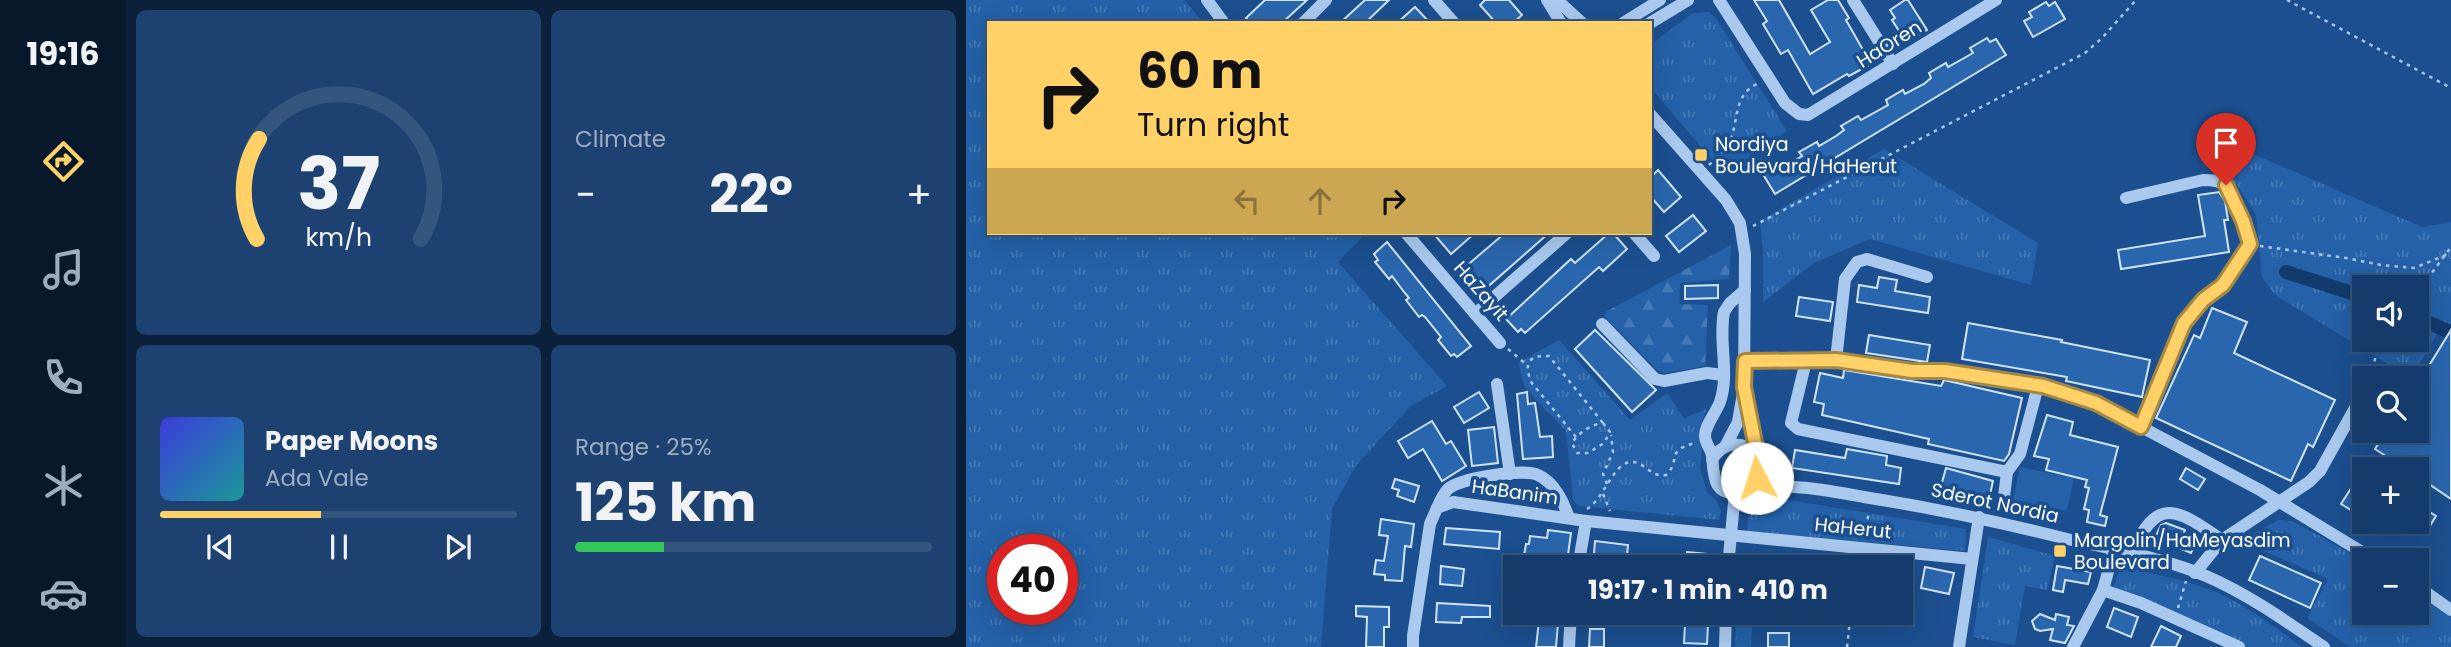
<!DOCTYPE html>
<html lang="en">
<head>
<meta charset="utf-8">
<style>
  :root { --surface:#143b6b; --page:#1d4271; --text:#f1f3f6; --muted:#9dadc1; --line:#33557e; --accent:#ffd166 }
  body { margin:0; font-family:Poppins,sans-serif; background:var(--page); color:var(--text); height:100vh; display:flex; flex-direction:column; font-size:26px; white-space:nowrap }
  * { box-sizing:border-box; margin:0 }
  p { font-size:23px; color:var(--muted) }
  .icon { flex:none; width:38px; height:38px; fill:none; stroke:currentColor; stroke-width:2; stroke-linecap:round; stroke-linejoin:round }
  .map { position:relative; flex:1; overflow:hidden }
  .sheet { display:flex; flex-direction:column; gap:10px; padding:10px; background:#0b203b; width:840px }
  .sheet>* { flex:none }
  .banner { position:absolute; left:21px; top:21px; width:665px; height:214px; border-radius:0px; box-shadow:0 7px 28px #0002,0 0 0 2px var(--line); background:#ffd166; color:#111; overflow:hidden }
  .tools { position:absolute; left:1386px; top:275px; display:grid; gap:14px }
  .tools a { display:grid; place-items:center; width:77px; height:77px; border-radius:0px; background:var(--surface); box-shadow:0 7px 28px #0002,0 0 0 2px var(--line); font-size:35px }
  .speed { position:absolute; left:21px; top:534px; display:flex; gap:14px; font-size:35px; font-weight:700; text-align:center }
  .speed>* { display:grid; place-content:center; width:91px; height:91px; border-radius:50%; background:var(--surface); box-shadow:0 7px 28px #0002,0 0 0 2px var(--line); line-height:1 }
  .speed .limit { border:10px solid #d22; background:#fff; color:#111 }
  .pin { position:absolute; display:grid; place-items:center; width:60px; height:60px; color:#fff; margin:-72px -30px; border-radius:50% 50% 50% 0; rotate:-45deg; box-shadow:0 0 7px #0007 }
  .pin .icon { rotate:45deg }
  .me { position:absolute; width:77px; margin:-38px; rotate:355deg; stroke-linejoin:round; filter:drop-shadow(0 0 5px #0008) }
  .turn { display:flex; align-items:center; gap:24px; height:147px; padding:0 35px; font-size:32px }
  .turn .icon { width:91px; height:91px; stroke-width:2.5 }
  .turn b { display:block; font-size:49px; line-height:60px }
  .lanes { display:flex; align-items:center; height:66px; padding:0 35px; background:#0003; justify-content:center; gap:35px; direction:ltr }
  .lanes .off { opacity:.35 }
  .big { font-size:52px; font-weight:700; line-height:1.1 }
  .sheet .card { flex:1; display:flex; flex-direction:column; justify-content:center; gap:10px; min-width:0; padding:0 24px; border-radius:10px; background:var(--page) }
  .sheet .dial { align-items:center; gap:0 }
  .dial svg { height:182px; overflow:visible; fill:none; stroke:var(--line); stroke-width:7; stroke-linecap:round; text-anchor:middle }
  .dial text { fill:var(--text); stroke:none }
  .song { display:flex; align-items:center; gap:21px }
  .cover { width:84px; height:84px; border-radius:10px; background:linear-gradient(135deg,hsl(240 70% 55%),hsl(180 70% 35%)) }
  .played { height:7px; border-radius:4px; background:linear-gradient(90deg,var(--accent) 45%,var(--line) 45%) }
  .keys { display:flex; justify-content:space-around; direction:ltr }
  .heat { display:flex; justify-content:space-between; align-items:center; font-size:38px; direction:ltr }
  .charge { height:10px; border-radius:5px; background:linear-gradient(90deg,#34c759 25%,var(--line) 0) }
  .sheet .tiles { flex:1; display:grid; gap:10px; grid-template-columns:repeat(2,1fr) }
  .trip { position:absolute; left:537px; top:555px; width:410px; height:70px; border-radius:0px; background:var(--surface); box-shadow:0 7px 28px #0002,0 0 0 2px var(--line); font-weight:700; line-height:70px; text-align:center }
  main { display:flex; flex:1; min-height:0 }
  .dock { display:flex; flex-direction:column; width:126px; justify-content:space-around; align-items:center; background:#08182b; color:var(--muted) }
  .dock .icon { width:49px; height:49px }
  .dock .selected { color:var(--accent) }
  .dock b { font-size:32px; color:var(--text) }
  .map>svg:first-child { display:block }
  .grass { fill:url(#grass-tufts); fill-rule:evenodd }
  .forest { fill:url(#forest-firs) }
  .garden { fill:#2461a8 }
  .lines { fill:none; stroke-linecap:round; stroke-linejoin:round }
  .canal { stroke:#123a6d; stroke-width:14 }
  .building { fill:#2a66ad; stroke:#cfe3fa; stroke-width:2 }
  .path { stroke:#a9c9ee; stroke-width:2.5; stroke-dasharray:3.5 5; stroke-linecap:butt }
  .minor { stroke:#a9c9ee; stroke-width:12 }
  .route-casing { stroke:#a68842; stroke-width:18 }
  .route { stroke:#ffd166; stroke-width:12 }
  .poi-dot { fill:#ffd166; stroke:#1b4f8f; stroke-width:2.5 }
  .labels { text-anchor:middle; dominant-baseline:central; stroke-width:7; stroke-linejoin:round; paint-order:stroke }
  .street-label { font-size:19px; fill:#fff; stroke:#1b4f8f }
  .poi-label { font-size:19px; fill:#fff; stroke:#1b4f8f; text-anchor:start }
</style>
</head>
<body>
<main>
<nav class="dock">
<b>19:16</b>
<svg class="icon selected" aria-label="directions" viewBox="0 0 24 24"><path d="M12 3l9 9-9 9-9-9zM9 14v-3h6M13 9l2 2-2 2"/></svg>
<svg class="icon" aria-label="music" viewBox="0 0 24 24"><path d="M9 18V5l10-2v13"/><circle cx="6" cy="18" r="3"/><circle cx="16" cy="16" r="3"/></svg>
<svg class="icon" aria-label="phone" viewBox="0 0 24 24"><path d="M5 4h4l2 5-3 2q2 4 5 5l2-3 5 2v4C11 20 4 13 5 4z"/></svg>
<svg class="icon" aria-label="climate" viewBox="0 0 24 24"><path d="M12 3v18M4 7l16 10M4 17L20 7"/></svg>
<svg class="icon" aria-label="car" viewBox="0 0 24 24"><path d="M5 17H2v-5l4-1 3-4h7l3 4 3 1v5h-3M9 17h6M6 11h13"/><circle cx="7" cy="17" r="2"/><circle cx="17" cy="17" r="2"/></svg>
</nav>
<section class="sheet">
<div class="tiles">
<div class="card dial"><svg viewBox="0 0 100 80">
<path d="M14 69A42 42 0 1 1 86 69"/>
<path d="M14 69A42 42 0 0 1 15 25" stroke="#ffd166"/>
<text x="50" y="56" font-size="32" font-weight="700">37</text>
<text x="50" y="72" font-size="11">km/h</text>
</svg></div>
<div class="card"><p>Climate</p>
<div class="heat"><a>−</a><b class="big">22°</b><a>+</a></div>
</div>
<div class="card">
<div class="song"><i class="cover"></i><div><b>Paper Moons</b><p>Ada Vale</p></div></div>
<div class="played"></div>
<div class="keys"><svg class="icon" aria-label="previous" viewBox="0 0 24 24"><path d="M18 5L8 12l10 7zM5 5v14"/></svg><svg class="icon" aria-label="pause" viewBox="0 0 24 24"><path d="M8 5v14M16 5v14"/></svg><svg class="icon" aria-label="next" viewBox="0 0 24 24"><path d="M6 5l10 7-10 7zM19 5v14"/></svg></div>
</div>
<div class="card"><p>Range · 25%</p><b class="big">125 km</b><div class="charge"></div></div>
</div>
</section>
<div class="map">
<svg width="1485" height="647" viewBox="0 0 1485 647">
  <defs>
    <pattern id="grass-tufts" width="24" height="20" patternUnits="userSpaceOnUse" patternTransform="scale(1.75)"><rect width="24" height="20" fill="#2461a8"/><path d="M3 7l-1-3M5 7V3M7 7l1-3M15 17l-1-3M17 17v-4M19 17l1-3" fill="none" stroke="#4579b5"/></pattern>
    <pattern id="forest-firs" width="22" height="20" patternUnits="userSpaceOnUse" patternTransform="scale(1.75)"><rect width="22" height="20" fill="#2461a8"/><path d="M5 1l3.5 6h-7zM16 11l3.5 6h-7z" fill="#4579b5"/></pattern>
  </defs>
  <rect width="100%" height="100%" fill="#1b4f8f"/>
  <g class="grass">
    <path d="M0 0H218L238 23H23V233H400L372 262 481 386 445 406 391 464 366 509 355 647H0ZM37 550H96V609H37Z"/>
    <path d="M743 12 751 20 821 131 759 175 684 87V45L727 13Z"/>
    <path d="M1269 146 1456 227 1485 222V326L1478 322 1445 378 1309 295 1296 277 1290 215 1272 186 1255 173 1236 165ZM1398 287H1451V340H1398Z"/>
    <path d="M918 149 1072 243 1065 285 904 239 848 263 797 302V253L794 221Z"/>
    <path d="M593 340 664 420 701 393 718 418 740 409 733 433 736 452 734 468 741 492 750 500 755 511 753 520 613 506 607 500 600 431 559 388 552 363Z"/>
    <path d="M805 497 1000 529 999 551 781 531C783 511 782 499 805 497Z"/>
    <path d="M1312 520 1326 521 1398 561V612H1451V595L1485 617V647H1384L1341 618 1362 579 1280 543 1287 534Z"/>
    <path d="M1022 537 1089 556 1081 590 1059 586 1049 645 1007 637Z"/>
    <path d="M1155 566C1190 575 1227 581 1259 596 1286 610 1312 629 1336 647H1281L1171 595 1147 588Z"/>
    <path d="M771 613H787L785 647H769Z"/>
  </g>
  <path class="forest" d="M765 245 763 279 714 283 713 304 742 305 739 366 699 373 691 370 638 316 641 311Z"/>
  <path class="garden" d="M1054 467 1108 478 1101 511 1047 500Z"/>
  <g class="lines">
    <g class="canal">
      <path d="M1320 272 1398 297"/>
      <path d="M1451 318 1485 332"/>
    </g>
  </g>
  <g class="building">
    <path d="M299 0H341L316 23H285L280 18Z"/>
    <path d="M399 0H423L399 23H374Z"/>
    <path d="M519 0H543L556 15 547 23H530L514 5Z"/>
    <path d="M788 0H813L844 54 864 42 845 10 862 0H872L883 18 880 20 905 64 883 76 881 74 847 94 822 50 815 54 797 24 801 21Z"/>
    <path d="M939 0H942L961 30 944 40 939 31 935 34 926 20 929 18 924 10Z"/>
    <path d="M1080 2 1083 6 1089 2 1099 19 1067 37 1058 21 1066 17 1063 12Z"/>
    <path d="M449 7 464 23H431Z"/>
    <path d="M1021 38 1024 42 1030 39 1040 55 809 194 795 171 809 163 813 170 836 156 833 152 851 142 853 146 870 136 878 130 875 126 892 116 895 120 922 105 920 100 937 90 939 94 958 84 965 78 963 73 980 63 982 67 1007 53 1004 48Z"/>
    <path d="M692 170 715 197 698 212 684 196V178Z"/>
    <path d="M1253 192 1259 201 1262 220H1258L1263 252 1155 269 1152 250 1239 236 1232 195Z"/>
    <path d="M727 215 740 231 713 252 700 236Z"/>
    <path d="M467 233H509L485 254Z"/>
    <path d="M539 233H583L518 290 498 268Z"/>
    <path d="M643 233H647L661 249 637 271 633 267 559 333 555 329 552 332 540 319 605 259 609 263Z"/>
    <path d="M421 242 505 346 491 357 488 354 485 356 472 340 475 337 459 317 456 315 453 317 440 300 443 298 438 292 426 276 423 279 409 262 412 260 408 254Z"/>
    <path d="M913 277 931 280 929 291 964 297 962 313 891 302 893 285 911 288Z"/>
    <path d="M752 285V298L719 299V286Z"/>
    <path d="M833 297 867 302 864 321 830 316Z"/>
    <path d="M1246 308 1281 322 1268 353 1369 400 1347 447 1342 444 1325 481 1190 418 1228 335 1234 338Z"/>
    <path d="M1002 323 1096 340 1095 342 1184 360 1176 397 1100 381 1101 377 996 359Z"/>
    <path d="M629 330 690 390 666 412 609 349Z"/>
    <path d="M1485 330V499L1451 476V469H1440L1409 449 1421 430H1451V385Z"/>
    <path d="M903 335 964 345 961 362 900 353Z"/>
    <path d="M878 370 975 386 978 380 1056 398 1043 454 1038 461 962 444 963 439 856 415 858 404 848 402 854 373 877 378Z"/>
    <path d="M513 392 523 408 498 423 488 407Z"/>
    <path d="M561 392 562 404 569 403 574 437 586 436 587 457 557 459 551 394Z"/>
    <path d="M1081 415 1107 422 1104 435 1152 447 1134 515 1141 517 1139 526 1121 522 1123 510 1118 509 1123 488 1119 487 1121 480 1080 470 1083 459 1068 456Z"/>
    <path d="M466 421 480 444 485 441 500 466 476 481 457 449 442 458 432 441Z"/>
    <path d="M528 427 532 463 506 466 502 430Z"/>
    <path d="M881 449 921 456 920 465 935 468 933 484 826 468 829 450 879 458Z"/>
    <path d="M980 468 1027 481 1023 499 975 486Z"/>
    <path d="M1220 468 1239 479 1232 490 1214 479Z"/>
    <path d="M1398 468V518L1375 504Z"/>
    <path d="M429 479 453 486 448 502 431 496 433 490 426 488Z"/>
    <path d="M1451 504 1470 516 1460 532 1451 526Z"/>
    <path d="M415 519 448 524 445 547 439 546 436 581 419 580V575L408 574 410 560 418 561 422 536 413 535Z"/>
    <path d="M1200 523 1219 530 1216 538 1229 543 1225 553 1189 538 1195 525Z"/>
    <path d="M480 528 534 532 533 549 478 544Z"/>
    <path d="M582 530 605 533 601 562 558 556 560 544H563L564 536 581 538Z"/>
    <path d="M629 541 662 545 660 565 627 566Z"/>
    <path d="M721 552 751 555 750 567H724V565L720 564Z"/>
    <path d="M1294 556 1355 583 1344 608 1283 580Z"/>
    <path d="M475 566 498 569 496 586 474 584Z"/>
    <path d="M1091 566 1125 572 1122 584 1099 580 1097 592 1087 590Z"/>
    <path d="M959 567 988 573 983 594 955 588Z"/>
    <path d="M471 603 524 606V617H496L495 623 470 622Z"/>
    <path d="M390 606 423 607V627H418V647H400L401 617 390 616Z"/>
    <path d="M1148 608 1172 617 1165 637 1141 627Z"/>
    <path d="M574 612H593L590 647H570Z"/>
    <path d="M1074 614 1089 620 1090 614 1103 617 1101 625 1108 626 1099 643 1084 640 1087 629 1074 631 1069 629 1066 621Z"/>
    <path d="M719 624 742 625 741 644 718 643Z"/>
    <path d="M1195 626 1215 636 1210 647H1185Z"/>
    <path d="M624 629H638V647H623Z"/>
    <rect x="802" y="633" width="21" height="14"/>
  </g>
  <g class="lines">
    <g class="path">
      <path d="M1321 0 1485 88"/>
      <path d="M743 165C751 157 760 149 765 138 773 117 768 95 791 84"/>
      <path d="M787 226 1119 53 1136 38 1170 0"/>
      <path d="M1294 246 1380 258 1415 265 1448 268 1480 255 1485 258"/>
      <path d="M1451 293 1485 247"/>
      <path d="M542 349 561 365"/>
      <path d="M1405 378 1413 340"/>
      <path d="M637 423 644 432 638 443 622 453H611L606 443C612 433 626 424 637 423Z"/>
      <path d="M610 437 565 382C558 363 562 355 583 356L637 423"/>
      <path d="M641 484 637 474 647 452 645 435"/>
      <path d="M637 494 644 511"/>
      <path d="M621 509C638 499 647 463 665 462 679 461 684 478 700 475 716 460 698 451 729 443"/>
      <path d="M899 536 903 511"/>
      <path d="M894 567 895 560"/>
      <path d="M1212 608 1220 581"/>
      <path d="M881 647 885 612"/>
    </g>
    <g class="minor">
      <path d="M241 0 258 23"/>
      <path d="M468 0 488 23"/>
      <path d="M581 0 595 23"/>
      <path d="M591 0 616 23"/>
      <path d="M753 0 819 103 833 114 842 115 1030 0"/>
      <path d="M887 0 927 64"/>
      <path d="M337 23 360 0"/>
      <path d="M657 23 694 0"/>
      <path d="M684 23 722 0"/>
      <path d="M684 114 760 200 774 223 779 254 778 387 772 422 759 447"/>
      <path d="M1160 198 1237 180C1245 180 1253 180 1259 185 1268 193 1280 231 1284 244L1257 285 1237 300 1218 323 1175 427"/>
      <path d="M440 233 534 343"/>
      <path d="M668 233 688 256"/>
      <path d="M509 314 601 233"/>
      <path d="M636 324 689 379 698 381 741 373 758 375"/>
      <path d="M870 360 879 279 891 262 901 259 961 277"/>
      <path d="M779 361 870 360 946 371H979L1078 386 1130 403 1294 490 1409 560"/>
      <path d="M840 361 825 423 832 429 1041 472"/>
      <path d="M531 384 544 474"/>
      <path d="M780 398 790 456"/>
      <path d="M746 460C764 428 806 451 790 480 786 487 780 491 773 492 746 497 748 473 746 456 745 449 739 443 739 436 739 425 750 413 754 402 764 372 752 342 758 312L764 303 779 290"/>
      <path d="M782 488C822 483 859 490 898 497 967 508 1034 522 1101 539 1146 549 1198 558 1240 576 1282 594 1321 622 1358 647"/>
      <path d="M1038 497 1041 472 1054 454 1072 386"/>
      <path d="M471 508C474 501 477 494 482 489 494 478 558 468 572 475 589 483 597 501 603 518"/>
      <path d="M1165 555C1191 495 1210 508 1256 540"/>
      <path d="M612 567 620 521"/>
      <path d="M762 567 769 492"/>
      <path d="M1229 573 1256 540 1343 482 1354 471 1398 392"/>
      <path d="M1451 586 1485 610"/>
      <path d="M1137 590 1175 603 1273 647"/>
      <path d="M447 647V636L464 524 471 508 487 502 620 521 1006 559"/>
      <path d="M603 647 605 612"/>
      <path d="M759 647 760 612"/>
      <path d="M993 647 1013 517"/>
      <path d="M1107 647 1137 590 1148 550"/>
    </g>
  </g>
  <g class="lines">
    <defs>
      <path id="route" d="M791 478 793 463 778 387 779 361 870 360 946 371H979L1077 386 1130 403 1175 427 1218 323 1237 300 1257 285 1284 244 1277 221 1260 185"/>
    </defs>
    <use href="#route" class="route-casing"/>
    <use href="#route" class="route"/>
  </g>
  <g class="poi-dot">
    <rect x="728" y="148" width="14" height="14" rx="3.5"/>
    <rect x="1087" y="544" width="14" height="14" rx="3.5"/>
  </g>
  <g class="labels">
    <g class="street-label">
      <text transform="translate(923 44) rotate(-32)">HaOren</text>
      <text transform="translate(515 291) rotate(49)">HaZayit</text>
      <text transform="translate(549 492) rotate(8)">HaBanim</text>
      <text transform="translate(1029 503) rotate(12)">Sderot Nordia</text>
      <text transform="translate(887 528) rotate(6)">HaHerut</text>
    </g>
    <g class="poi-label">
      <text x="749" y="144">Nordiya<tspan x="749" dy="22">Boulevard/HaHerut</tspan></text>
      <text x="1108" y="540">Margolin/HaMeyasdim<tspan x="1108" dy="22">Boulevard</tspan></text>
    </g>
  </g>
</svg>
<div class="tools">
<a><svg class="icon" aria-label="sound" viewBox="0 0 24 24"><path d="M4 9h4l5-4v14l-5-4H4zM17 9q2 3 0 6"/></svg></a>
<a><svg class="icon" aria-label="search" viewBox="0 0 24 24"><circle cx="10" cy="10" r="6"/><path d="M15 15l6 6"/></svg></a>
<a>+</a>
<a>−</a>
</div>
<div class="speed"><div class="limit">40</div></div>
<div class="pin" style="left:1260px;top:185px;background:#d93025"><svg class="icon" aria-label="arrive" viewBox="0 0 24 24"><path d="M6 21V4h12l-3 4 3 4H6"/></svg></div>
<svg class="me" style="left:791px;top:478px" viewBox="-20 -20 40 40"><circle r="19" fill="#fff"/><path d="M0-13L10 11 0 6-10 11z" fill="#ffd166"/></svg>
<div class="trip">19:17 · 1 min · 410 m</div>
<div class="banner">
<div class="turn"><svg class="icon" aria-label="right" viewBox="0 0 24 24"><path d="M7 20v-9h11M14 6l5 5-5 5"/></svg><div><b>60 m</b>Turn right</div></div>
<div class="lanes"><svg class="icon off" aria-label="left" viewBox="0 0 24 24"><path d="M17 20v-9H6M10 6l-5 5 5 5"/></svg><svg class="icon off" aria-label="ahead" viewBox="0 0 24 24"><path d="M12 20V5M6 11l6-6 6 6"/></svg><svg class="icon" aria-label="right" viewBox="0 0 24 24"><path d="M7 20v-9h11M14 6l5 5-5 5"/></svg></div>
</div>
</div>
</main>
</body>
</html>
